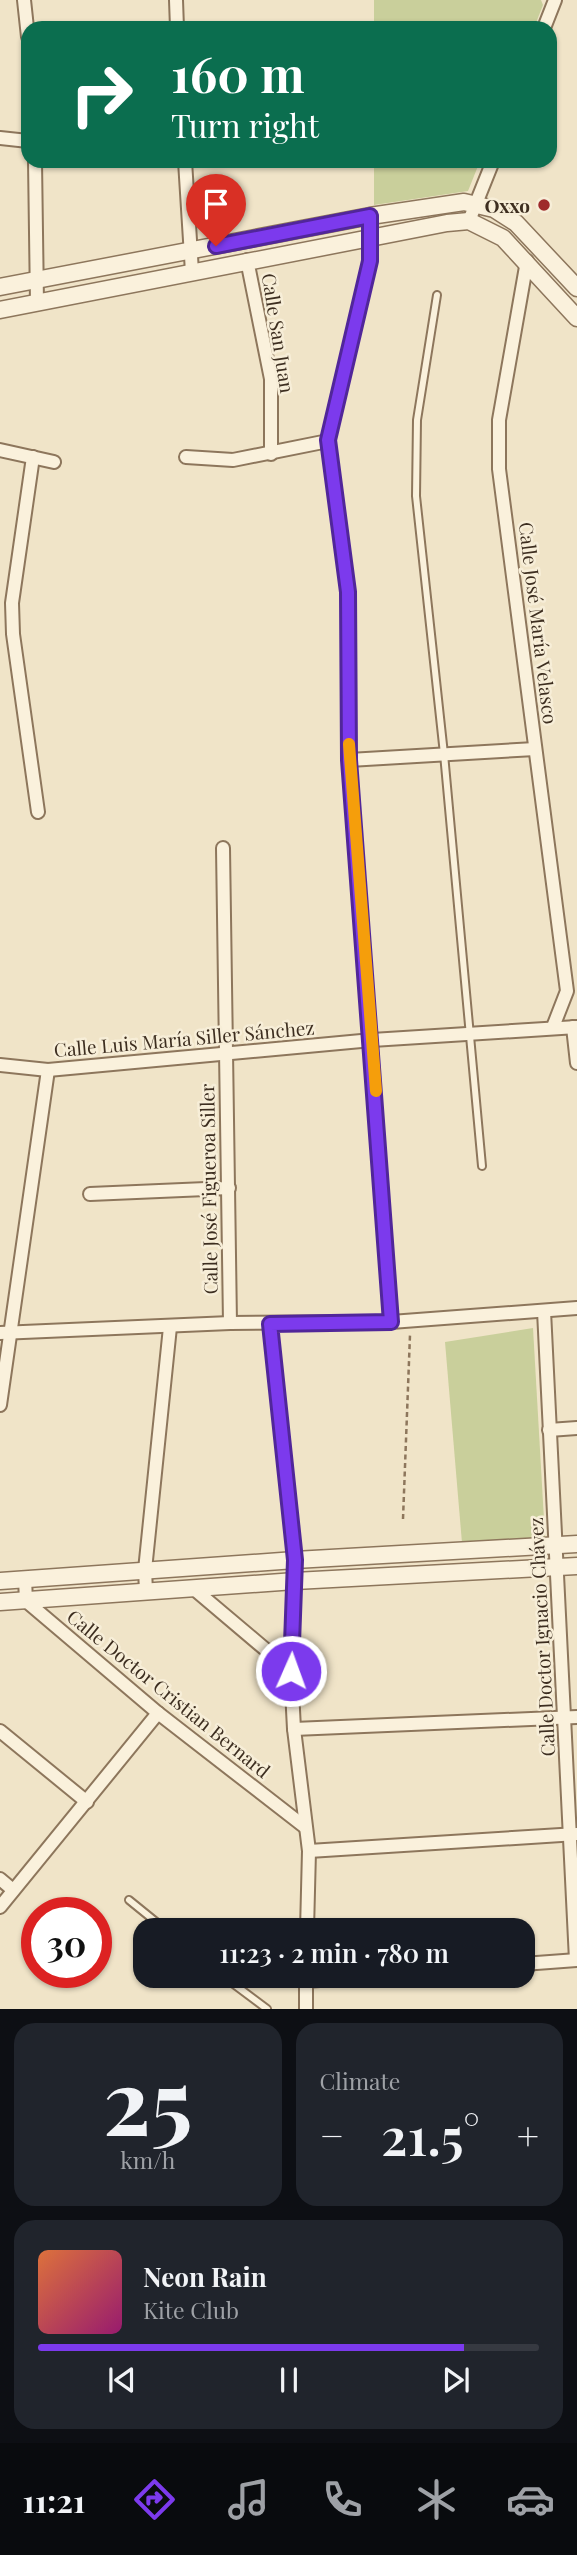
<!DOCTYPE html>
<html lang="en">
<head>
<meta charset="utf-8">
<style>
  :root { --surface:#171b24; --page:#20242c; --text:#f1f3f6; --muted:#9ea1a6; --line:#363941; --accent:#7c3aed }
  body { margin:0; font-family:"Playfair Display",serif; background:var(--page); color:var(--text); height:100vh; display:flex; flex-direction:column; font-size:26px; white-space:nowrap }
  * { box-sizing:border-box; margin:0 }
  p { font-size:23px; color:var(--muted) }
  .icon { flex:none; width:38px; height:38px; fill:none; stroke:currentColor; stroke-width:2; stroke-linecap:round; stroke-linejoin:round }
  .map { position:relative; height:2009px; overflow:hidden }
  .panel { display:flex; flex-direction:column; gap:14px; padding:14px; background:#0d0f14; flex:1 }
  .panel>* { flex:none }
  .top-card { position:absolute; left:21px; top:21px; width:536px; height:147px; border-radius:21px; box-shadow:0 2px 5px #0004; background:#0b6e4f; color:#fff; overflow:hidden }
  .speed { position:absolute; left:21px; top:1897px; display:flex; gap:14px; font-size:35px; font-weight:700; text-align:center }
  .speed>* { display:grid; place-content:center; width:91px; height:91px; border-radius:50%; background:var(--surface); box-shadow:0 2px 5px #0004; line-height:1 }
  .speed .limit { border:10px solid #d22; background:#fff; color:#111 }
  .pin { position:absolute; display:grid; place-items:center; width:60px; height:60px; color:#fff; margin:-72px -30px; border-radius:50% 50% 50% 0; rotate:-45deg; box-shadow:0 0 7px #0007 }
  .pin .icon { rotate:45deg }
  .me { position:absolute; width:77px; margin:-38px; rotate:2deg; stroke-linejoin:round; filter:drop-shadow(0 0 5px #0008) }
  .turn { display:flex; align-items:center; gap:24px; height:147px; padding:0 35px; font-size:32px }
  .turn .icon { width:91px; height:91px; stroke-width:2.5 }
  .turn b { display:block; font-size:49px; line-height:60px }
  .big { font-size:52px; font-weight:600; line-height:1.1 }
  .panel .widget { flex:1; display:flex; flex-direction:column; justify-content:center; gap:10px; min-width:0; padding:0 24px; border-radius:21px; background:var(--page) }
  .panel .dial { align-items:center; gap:0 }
  .dial b { font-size:91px; line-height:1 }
  .song { display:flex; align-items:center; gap:21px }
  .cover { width:84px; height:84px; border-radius:10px; background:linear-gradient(135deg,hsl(20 70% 55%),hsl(320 70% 35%)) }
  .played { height:7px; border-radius:4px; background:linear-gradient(90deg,var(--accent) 85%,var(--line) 85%) }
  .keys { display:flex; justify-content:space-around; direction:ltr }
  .heat { display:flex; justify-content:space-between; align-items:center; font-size:38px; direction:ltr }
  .panel .tiles { flex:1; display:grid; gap:14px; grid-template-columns:1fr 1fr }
  .widget:last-child { grid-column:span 2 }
  .trip { position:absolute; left:133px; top:1918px; width:402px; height:70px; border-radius:21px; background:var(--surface); box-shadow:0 2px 5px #0004; font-weight:600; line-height:70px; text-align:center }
  .menu { display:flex; height:112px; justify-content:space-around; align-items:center; background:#090b0e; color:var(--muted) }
  .menu .icon { width:49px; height:49px }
  .menu .active { color:var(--accent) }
  .menu b { font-size:32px; color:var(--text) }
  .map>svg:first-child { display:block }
  .green { fill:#c9cf9b }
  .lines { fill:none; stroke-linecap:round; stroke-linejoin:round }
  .service-casing { stroke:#8d765c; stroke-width:10 }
  .minor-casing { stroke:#8d765c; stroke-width:16 }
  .tertiary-casing { stroke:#8d765c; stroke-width:19 }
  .path { stroke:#8d765c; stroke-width:2.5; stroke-dasharray:5 3.5; stroke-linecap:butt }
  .service { stroke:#faf1dc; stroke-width:6 }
  .minor { stroke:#faf1dc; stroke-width:12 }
  .tertiary { stroke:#faf1dc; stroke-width:16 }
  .route-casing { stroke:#51269a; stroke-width:18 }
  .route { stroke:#7c3aed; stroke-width:12 }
  .slow { stroke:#f59e0b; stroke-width:12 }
  .poi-dot { fill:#9e2a2b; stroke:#f7eed8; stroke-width:2.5 }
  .labels { text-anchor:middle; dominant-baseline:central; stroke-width:5; stroke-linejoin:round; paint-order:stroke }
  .poi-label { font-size:19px; font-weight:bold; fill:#3d2e20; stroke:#f7eed8; text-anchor:end }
  .street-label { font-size:19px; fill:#3d2e20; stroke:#f7eed8 }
</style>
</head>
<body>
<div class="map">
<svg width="577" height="2009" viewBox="0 0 577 2009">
  <rect width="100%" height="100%" fill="#f0e4c8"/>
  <g class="green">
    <path d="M374 0H541L543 5 534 28H374Z"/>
    <path d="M374 161H480L468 191 374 205Z"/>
    <path d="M533 1328 545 1537 462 1543 445 1342Z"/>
  </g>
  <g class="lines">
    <defs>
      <g id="service">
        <path d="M437 295 417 420 416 496 444 754 482 1166"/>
        <path d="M129 1900 166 1930"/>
        <path d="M223 1976 267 2009"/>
      </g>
      <g id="minor">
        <path d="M24 0 28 37"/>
        <path d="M176 0 177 28"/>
        <path d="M544 28 555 0"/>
        <path d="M0 138 28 141"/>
        <path d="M35 161 37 303"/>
        <path d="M185 161 192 272"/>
        <path d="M370 216V261L328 441 348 592 349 760 391 1322"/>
        <path d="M469 221 493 161"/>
        <path d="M247 260 271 379V454"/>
        <path d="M527 261 499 420V469L567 991 553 1027"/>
        <path d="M0 450 54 462"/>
        <path d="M33 457 12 603 13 634 38 812"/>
        <path d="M186 457 233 460 328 441"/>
        <path d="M349 760 535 749"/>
        <path d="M223 848 230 1323"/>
        <path d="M573 1027 577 1063"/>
        <path d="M0 1065 48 1070 372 1040 577 1027"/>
        <path d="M90 1194 229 1188"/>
        <path d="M544 1311 576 1960"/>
        <path d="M270 1323 295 1560 291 1671 294 1729 309 1851 307 1930"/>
        <path d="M0 1333 230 1323 391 1322 577 1308"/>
        <path d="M0 1405 48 1070"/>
        <path d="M549 1430 577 1428"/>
        <path d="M25 1579 26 1601 158 1713 305 1827"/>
        <path d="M194 1589 291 1671"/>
        <path d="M146 1591 145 1570 170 1327"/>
        <path d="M294 1729 577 1717"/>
        <path d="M0 1731 87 1802"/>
        <path d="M309 1851 577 1834"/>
        <path d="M0 1879 13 1890"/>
        <path d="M0 1907 158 1713"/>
        <path d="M523 1964 577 1960"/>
        <path d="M306 1976V2009"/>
        <path d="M306 1981 375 1976"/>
      </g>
      <g id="tertiary">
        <path d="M0 287 370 216 464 202 494 209 516 223 577 288"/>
        <path d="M0 310 447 223 469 221 503 238 577 318"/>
        <path d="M0 1581 295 1560 577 1544"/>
        <path d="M0 1602 295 1581 577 1566"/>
      </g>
    </defs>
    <use href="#service" class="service-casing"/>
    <use href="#minor" class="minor-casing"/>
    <use href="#tertiary" class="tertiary-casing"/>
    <path class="path" d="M403 1519 410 1335"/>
    <use href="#service" class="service"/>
    <use href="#minor" class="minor"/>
    <use href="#tertiary" class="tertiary"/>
  </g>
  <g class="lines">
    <defs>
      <path id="route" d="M216 246 370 216V261L328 440 348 592 349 760 391 1322 270 1324 295 1560 291 1671"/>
    </defs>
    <use href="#route" class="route-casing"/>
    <use href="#route" class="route"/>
    <path class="slow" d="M349 744 376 1091"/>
  </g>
  <circle class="poi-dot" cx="544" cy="205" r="7"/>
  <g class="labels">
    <g class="poi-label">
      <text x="530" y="205">Oxxo</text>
    </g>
    <g class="street-label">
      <text transform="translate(279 333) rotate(81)">Calle San Juan</text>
      <text transform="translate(539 623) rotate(83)">Calle José María Velasco</text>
      <text transform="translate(184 1038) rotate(-5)">Calle Luis María Siller Sánchez</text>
      <text transform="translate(208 1189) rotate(-91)">Calle José Figueroa Siller</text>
      <text transform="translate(541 1637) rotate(-93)">Calle Doctor Ignacio Chávez</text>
      <text transform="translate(169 1693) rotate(39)">Calle Doctor Cristian Bernard</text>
    </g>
  </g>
</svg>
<div class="speed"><div class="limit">30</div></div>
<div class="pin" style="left:216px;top:246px;background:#d93025"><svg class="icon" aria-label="arrive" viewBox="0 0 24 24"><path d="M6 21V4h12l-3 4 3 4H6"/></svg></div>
<svg class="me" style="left:291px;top:1671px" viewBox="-20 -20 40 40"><circle r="17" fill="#7c3aed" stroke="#fff" stroke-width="3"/><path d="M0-11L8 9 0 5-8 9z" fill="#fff"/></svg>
<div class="trip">11:23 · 2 min · 780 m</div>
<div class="top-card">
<div class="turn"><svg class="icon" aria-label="right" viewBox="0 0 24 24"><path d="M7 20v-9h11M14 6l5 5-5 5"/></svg><div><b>160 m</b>Turn right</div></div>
</div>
</div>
<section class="panel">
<div class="tiles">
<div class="widget dial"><b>25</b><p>km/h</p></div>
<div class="widget"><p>Climate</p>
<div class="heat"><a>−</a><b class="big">21.5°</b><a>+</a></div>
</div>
<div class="widget">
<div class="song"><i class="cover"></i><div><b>Neon Rain</b><p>Kite Club</p></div></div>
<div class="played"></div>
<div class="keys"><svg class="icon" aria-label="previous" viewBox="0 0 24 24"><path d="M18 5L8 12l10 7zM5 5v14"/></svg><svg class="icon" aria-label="pause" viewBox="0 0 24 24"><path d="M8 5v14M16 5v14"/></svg><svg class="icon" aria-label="next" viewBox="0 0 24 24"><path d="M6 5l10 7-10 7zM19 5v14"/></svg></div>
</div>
</div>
</section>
<nav class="menu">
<b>11:21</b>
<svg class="icon active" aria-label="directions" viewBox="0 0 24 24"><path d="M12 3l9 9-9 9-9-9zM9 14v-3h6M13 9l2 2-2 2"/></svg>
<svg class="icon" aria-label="music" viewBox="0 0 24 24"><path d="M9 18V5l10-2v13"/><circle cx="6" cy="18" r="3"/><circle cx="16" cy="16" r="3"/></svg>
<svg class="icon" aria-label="phone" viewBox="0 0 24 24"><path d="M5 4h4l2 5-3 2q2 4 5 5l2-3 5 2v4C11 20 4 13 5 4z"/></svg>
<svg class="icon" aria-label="climate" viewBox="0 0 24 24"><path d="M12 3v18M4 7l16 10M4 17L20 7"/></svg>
<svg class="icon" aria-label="car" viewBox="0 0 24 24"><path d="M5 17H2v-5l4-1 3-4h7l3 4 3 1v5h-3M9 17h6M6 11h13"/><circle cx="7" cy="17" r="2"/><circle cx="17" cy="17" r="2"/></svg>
</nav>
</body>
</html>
